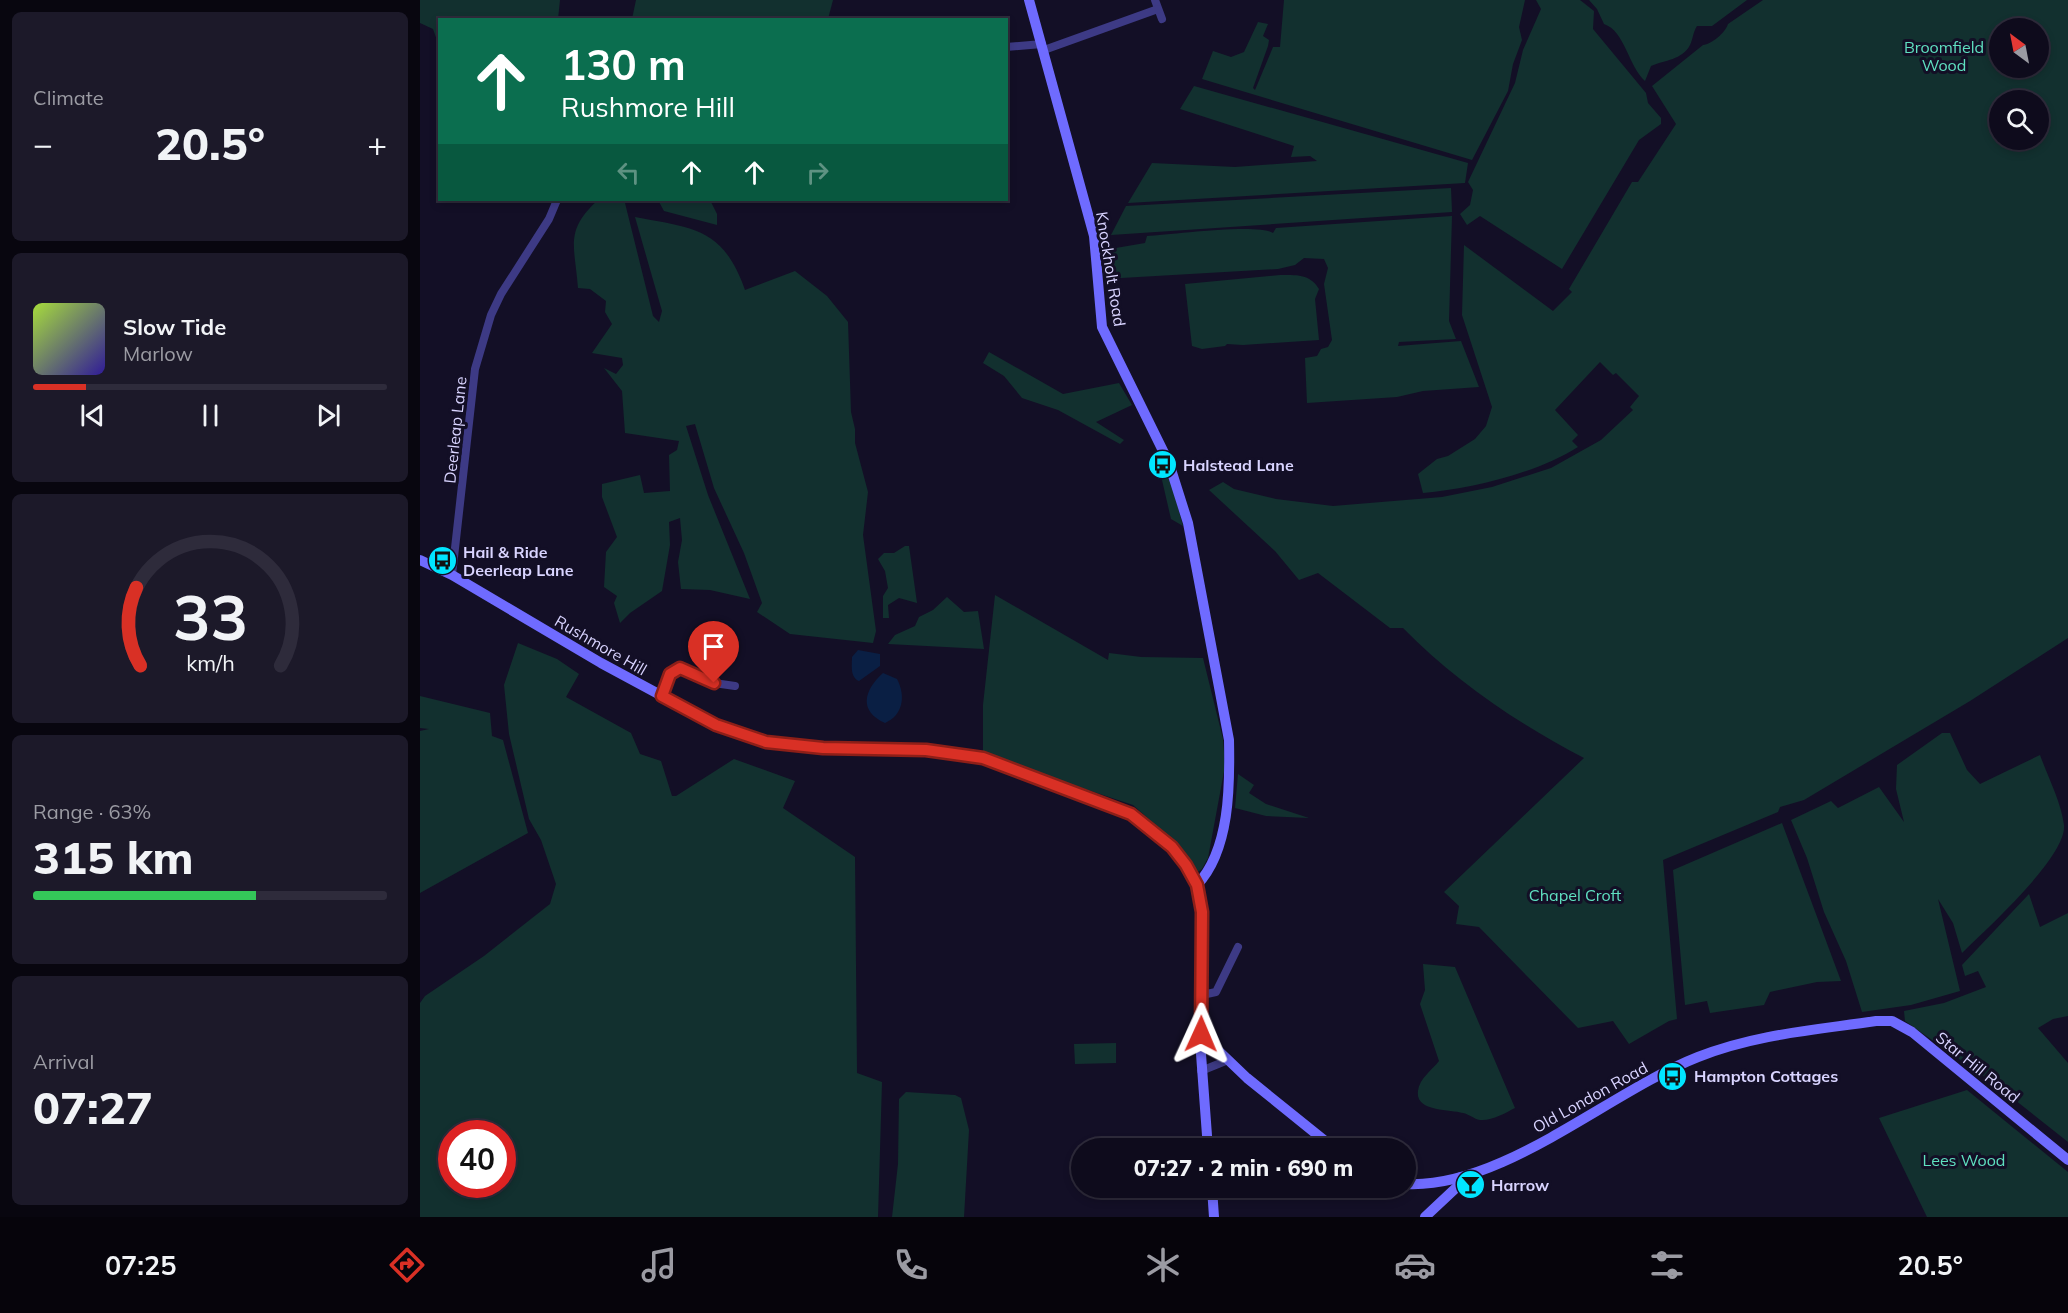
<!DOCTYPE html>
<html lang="en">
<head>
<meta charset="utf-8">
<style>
  :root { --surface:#0e0b1c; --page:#1c1929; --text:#f1f3f6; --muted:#9b9ba3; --line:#2e2b3b; --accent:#d93025 }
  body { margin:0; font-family:Mulish,sans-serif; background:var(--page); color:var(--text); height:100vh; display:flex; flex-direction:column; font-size:22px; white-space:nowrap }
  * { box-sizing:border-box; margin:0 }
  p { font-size:20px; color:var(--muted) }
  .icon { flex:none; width:33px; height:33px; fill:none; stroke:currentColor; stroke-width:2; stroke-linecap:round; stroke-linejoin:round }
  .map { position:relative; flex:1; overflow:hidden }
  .drawer { display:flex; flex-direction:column; gap:12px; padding:12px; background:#08060f; width:420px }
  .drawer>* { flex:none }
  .hud { position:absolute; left:18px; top:18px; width:570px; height:183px; border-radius:0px; box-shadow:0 3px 9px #0003,0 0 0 2px var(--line); background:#0b6e4f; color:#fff; overflow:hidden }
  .needle { width:39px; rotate:328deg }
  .buttons { position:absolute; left:1569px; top:18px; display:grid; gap:12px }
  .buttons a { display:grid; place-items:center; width:60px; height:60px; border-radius:50%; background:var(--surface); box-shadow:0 3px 9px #0003,0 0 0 2px var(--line); font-size:30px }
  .speed { position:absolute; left:18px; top:1120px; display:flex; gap:12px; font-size:30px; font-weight:700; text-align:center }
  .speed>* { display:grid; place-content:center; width:78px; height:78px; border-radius:50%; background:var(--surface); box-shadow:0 3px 9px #0003,0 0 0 2px var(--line); line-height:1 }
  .speed .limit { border:9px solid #d22; background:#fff; color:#111 }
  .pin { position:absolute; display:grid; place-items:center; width:51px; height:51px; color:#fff; margin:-62px -26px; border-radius:50% 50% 50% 0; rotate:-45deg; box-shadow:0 0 6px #0007 }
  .pin .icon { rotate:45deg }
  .me { position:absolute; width:66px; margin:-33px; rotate:1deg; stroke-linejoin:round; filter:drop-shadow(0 0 4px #0008) }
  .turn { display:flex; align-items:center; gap:21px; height:126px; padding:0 24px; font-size:27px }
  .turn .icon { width:78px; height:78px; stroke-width:2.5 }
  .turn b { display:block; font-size:42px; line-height:51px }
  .lanes { display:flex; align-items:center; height:57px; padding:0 24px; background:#0003; justify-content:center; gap:30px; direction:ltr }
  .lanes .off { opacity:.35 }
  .big { font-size:45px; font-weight:800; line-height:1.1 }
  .drawer .widget { flex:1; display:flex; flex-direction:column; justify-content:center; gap:9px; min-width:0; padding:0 21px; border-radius:9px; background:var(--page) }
  .drawer .dial { align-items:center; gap:0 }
  .dial svg { height:156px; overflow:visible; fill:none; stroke:var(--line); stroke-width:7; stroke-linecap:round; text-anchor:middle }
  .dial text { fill:var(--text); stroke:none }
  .song { display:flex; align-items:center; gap:18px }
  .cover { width:72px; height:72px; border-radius:9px; background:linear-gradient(135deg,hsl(80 70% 55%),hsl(250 70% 35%)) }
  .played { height:6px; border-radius:3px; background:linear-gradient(90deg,var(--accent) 15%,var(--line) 15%) }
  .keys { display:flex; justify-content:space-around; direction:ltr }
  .heat { display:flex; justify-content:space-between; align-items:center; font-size:33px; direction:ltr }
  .charge { height:9px; border-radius:4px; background:linear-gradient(90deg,#34c759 63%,var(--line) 0) }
  .trip { position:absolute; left:651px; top:1138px; width:345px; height:60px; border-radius:30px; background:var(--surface); box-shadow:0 3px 9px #0003,0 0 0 2px var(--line); font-weight:800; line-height:60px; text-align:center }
  .tabs { display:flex; height:96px; justify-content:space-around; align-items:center; background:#06040b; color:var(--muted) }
  .tabs .icon { width:42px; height:42px }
  .tabs .on { color:var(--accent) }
  .tabs b { font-size:27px; color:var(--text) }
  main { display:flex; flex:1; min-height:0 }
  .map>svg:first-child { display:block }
  .green { fill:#12302f; fill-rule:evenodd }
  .water { fill:#0a1f44 }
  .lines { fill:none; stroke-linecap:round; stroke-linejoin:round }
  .street { stroke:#3d3a85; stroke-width:8 }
  .secondary { stroke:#6f6bff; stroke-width:10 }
  .route-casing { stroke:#8d1f18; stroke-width:15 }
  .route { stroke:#d93025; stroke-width:10 }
  .labels { text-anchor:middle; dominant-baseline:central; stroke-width:6; stroke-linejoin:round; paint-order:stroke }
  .park-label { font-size:16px; fill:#5fe0c0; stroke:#130f26 }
  .street-label { font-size:16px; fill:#d9d4ff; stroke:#130f26 }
  .poi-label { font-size:16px; font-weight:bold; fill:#d9d4ff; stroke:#130f26; text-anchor:start }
</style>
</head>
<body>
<main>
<section class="drawer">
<div class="widget"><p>Climate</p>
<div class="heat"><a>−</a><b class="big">20.5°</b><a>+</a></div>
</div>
<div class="widget">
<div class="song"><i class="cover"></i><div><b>Slow Tide</b><p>Marlow</p></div></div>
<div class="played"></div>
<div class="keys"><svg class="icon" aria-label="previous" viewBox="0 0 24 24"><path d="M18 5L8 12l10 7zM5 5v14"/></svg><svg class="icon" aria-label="pause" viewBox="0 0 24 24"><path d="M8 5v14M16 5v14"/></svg><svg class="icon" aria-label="next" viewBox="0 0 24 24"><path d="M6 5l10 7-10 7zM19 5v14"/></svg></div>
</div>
<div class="widget dial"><svg viewBox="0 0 100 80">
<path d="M14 69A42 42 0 1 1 86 69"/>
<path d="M14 69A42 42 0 0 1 12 29" stroke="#d93025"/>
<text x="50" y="56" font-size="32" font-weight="700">33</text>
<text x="50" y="72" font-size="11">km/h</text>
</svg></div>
<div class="widget"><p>Range · 63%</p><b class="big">315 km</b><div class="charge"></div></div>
<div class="widget"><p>Arrival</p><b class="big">07:27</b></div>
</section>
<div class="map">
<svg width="1648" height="1217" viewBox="0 0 1648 1217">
  <rect width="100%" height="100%" fill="#130f26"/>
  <g class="green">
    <path d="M0 0H140L138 19 20 20 19 46 13 29 0 23Z"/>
    <path d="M216 0H413L408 19H212Z"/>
    <path d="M864 0H1105L1099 27 1102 40 1093 64 1088 91 1052 160 782 79 793 51 811 57 824 52 838 22 848 24 843 36 849 40 848 46 833 88 835 90 853 47H860Z"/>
    <path d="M1116 0H1160L1174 11 1173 29 1226 93 1228 103 1241 118V124L1219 140 1142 269 1060 216 1047 225 1040 214 1050 205 1053 190 1048 182 1095 83 1103 50 1121 9Z"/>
    <path d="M1169 0H1327L1292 26H1277C1273 32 1273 39 1270 45 1262 60 1245 60 1231 66L1225 81C1208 66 1205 31 1184 24L1177 9Z"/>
    <path d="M1343 0H1648V638L1550 701 1384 800 1360 807 1358 812 1243 860 1257 1019 1249 1021 1209 1044 1193 1021 1158 1028 1059 927 1036 924 1039 906 1024 892 1164 758C1098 724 1034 680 983 628H970L898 573 879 580 855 551 789 490 803 482 814 489 856 499 913 506 1022 497 1072 487 1131 468 1181 440 1213 410 1210 407 1219 396 1196 373 1193 375 1180 362 1135 410 1158 435 1152 441 1158 447C1117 473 1051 489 1003 493L998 474 1017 459 1028 456 1055 439 1066 426 1072 407 1042 315 1044 245 1133 311 1152 292 1149 289 1212 182H1218L1256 124 1232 86 1283 45C1292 44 1305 33 1308 24ZM1618 28V68H1580V28ZM1580 100H1618V140H1580Z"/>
    <path d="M774 86 1048 163 1045 183 708 203 732 163 815 167 897 161 890 156 871 157 874 146 760 109Z"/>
    <path d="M1031 188 1032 212 691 235 706 206Z"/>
    <path d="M178 200H200L205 203 233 316 239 322 242 311 215 217C272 228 303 227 325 290L375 271 407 296 428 322 431 412 435 429V443L448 492 443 535 456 631 453 643 370 634 337 612 342 603 324 553 294 488 275 424 266 426 288 495 330 599 290 590 261 589 258 562 262 540 260 518 249 522 250 545 242 591 210 613 200 623 194 603 197 596 184 587 186 552 197 537 182 497V484L220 475 224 493 250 491 249 455 257 450 259 441 205 433 202 391 184 368 196 374 203 365 202 358 172 353 192 324 185 312 186 301 170 289 158 288C155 246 144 231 178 200Z"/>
    <path d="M238 200H290L297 214V225L244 211Z"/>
    <path d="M1032 216 1029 321 1036 339 979 342 978 346 1041 341 1059 387 1003 391 977 397 887 403 885 358 897 356 901 349 908 347 912 340 904 284 908 268 904 259 884 258 875 265 858 269 684 279 681 253 690 249 725 243 727 236C751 235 836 223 853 233L856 228Z"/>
    <path d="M860 275C877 275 890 274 899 289L895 299 899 340 823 345 807 344 805 346 782 349 772 346 765 284Z"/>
    <path d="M569 352 643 394 699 383 712 405 676 422 704 440 700 444 638 410 602 398 584 376 563 363Z"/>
    <path d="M739 467H747L763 526 751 519Z"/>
    <path d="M485 546H489L497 603 479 598 468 605 469 618H463V596L468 588 465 571 458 559 464 553H474Z"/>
    <path d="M575 595 688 660 689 653 721 657 783 658 803 739 805 766 788 858 782 869 775 874 758 845 713 805 563 755V705Z"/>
    <path d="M527 597 544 612 558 611 564 649 468 644 475 635 495 626 499 617 513 610Z"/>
    <path d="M98 643 137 659 159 674 146 697 211 733 220 754 241 761 252 796H256L314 759 375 781 363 808 435 857 437 1073 462 1082 458 1217H0V1003L5 996 64 956 130 904 136 884 121 840 109 819 89 734 84 685ZM32 1134H82V1185H32Z"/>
    <path d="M0 696 70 713 72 736 83 740 108 833 0 893V731L9 729 0 728Z"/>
    <path d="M1522 733H1530L1547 770 1560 784 1620 755C1628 777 1641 802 1644 825 1647 857 1565 930 1542 953L1533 923 1518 899 1540 991 1491 1005 1442 1012 1426 961 1404 912 1387 858 1371 820 1411 801 1418 808 1459 787 1484 822 1476 789 1477 765Z"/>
    <path d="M818 774 834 785 829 793 846 804 889 818 846 816 815 808Z"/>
    <path d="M1362 823 1421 981 1397 982 1350 992 1344 1005 1290 1013 1287 1001 1265 1005 1253 870Z"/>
    <path d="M1609 894 1620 927 1648 913V1016L1633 1019 1618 1028 1648 1063V1142L1576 1085 1485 1021 1484 1011 1524 1003 1566 987 1558 971 1545 976 1542 965Z"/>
    <path d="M1003 964 1035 967 1095 1108C1085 1113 1072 1121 1060 1120 1054 1119 1049 1114 1043 1113 1030 1109 995 1112 998 1091 999 1079 1012 1070 1019 1061L1000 1004 1005 990Z"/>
    <path d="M696 1043V1063L655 1064 654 1044Z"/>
    <path d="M1547 1090 1648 1172V1217H1507L1459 1118Z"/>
    <path d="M486 1092 535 1095 541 1098 549 1130 544 1217H472L478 1164 479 1099Z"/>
  </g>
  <g class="water">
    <path d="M438 650 460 654V666L439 681C430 677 432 666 432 657Z"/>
    <path d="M463 673 477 679C486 696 483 715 465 723 438 711 444 690 463 673Z"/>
  </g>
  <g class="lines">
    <g class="street">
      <path d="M735 0 742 19"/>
      <path d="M586 47 622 44"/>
      <path d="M624 50 738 9"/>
      <path d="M32 575 55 369 71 315 81 294 129 219 137 200"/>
      <path d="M242 696 250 674 260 668 294 683 315 686"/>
      <path d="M782 995 796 992 818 947"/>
      <path d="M781 1071 808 1060"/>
    </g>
    <g class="secondary">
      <path d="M609 0 674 236 682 327 749 463 768 523 809 740C810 786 810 850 777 885"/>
      <path d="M0 560 32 575 181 663 296 725 346 742 403 748 506 750 568 759 711 814 752 847 766 865 777 885 782 912 781 1054 788 1149"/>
      <path d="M781 1034 827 1078 915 1149"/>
      <path d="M986 1184C1082 1189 1189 1092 1278 1057 1336 1034 1396 1030 1456 1021H1472L1492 1032 1648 1160"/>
      <path d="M792 1188 794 1217"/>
      <path d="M1005 1217 1038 1186 1041 1177"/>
    </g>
  </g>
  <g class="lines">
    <defs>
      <path id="route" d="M294 683 260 668 250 674 242 696 296 725 346 742 403 748 506 750 563 758 711 814 752 847 766 865 777 885 782 912 781 1034"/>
    </defs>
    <use href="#route" class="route-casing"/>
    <use href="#route" class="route"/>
  </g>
  <defs>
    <symbol id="bus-disc" viewBox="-11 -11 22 22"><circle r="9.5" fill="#00e5ff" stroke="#130f26"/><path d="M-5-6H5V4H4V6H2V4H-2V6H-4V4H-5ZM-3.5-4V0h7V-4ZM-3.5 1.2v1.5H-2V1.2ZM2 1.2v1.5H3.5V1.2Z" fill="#111"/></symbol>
    <symbol id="bar-disc" viewBox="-11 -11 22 22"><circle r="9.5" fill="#00e5ff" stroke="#130f26"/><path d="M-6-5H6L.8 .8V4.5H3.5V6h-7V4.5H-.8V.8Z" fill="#111"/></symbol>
  </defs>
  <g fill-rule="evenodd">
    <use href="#bus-disc" x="726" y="448" width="33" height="33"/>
    <use href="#bus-disc" x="6" y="544" width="33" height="33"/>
    <use href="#bus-disc" x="1236" y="1060" width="33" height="33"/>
    <use href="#bar-disc" x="1034" y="1168" width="33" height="33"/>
  </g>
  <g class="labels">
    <g class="park-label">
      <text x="1524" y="47">Broomfield<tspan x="1524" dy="18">Wood</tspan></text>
      <text x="1155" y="895">Chapel Croft</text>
      <text x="1544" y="1160">Lees Wood</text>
    </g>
    <g class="street-label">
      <text transform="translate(691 269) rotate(81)">Knockholt Road</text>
      <text transform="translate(35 430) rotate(-84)">Deerleap Lane</text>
      <text transform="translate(181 645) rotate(30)">Rushmore Hill</text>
      <text transform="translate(1558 1067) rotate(39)">Star Hill Road</text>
      <text transform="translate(1170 1097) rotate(-29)">Old London Road</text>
    </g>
    <g class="poi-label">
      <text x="763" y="465">Halstead Lane</text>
      <text x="43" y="552">Hail &amp; Ride<tspan x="43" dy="18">Deerleap Lane</tspan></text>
      <text x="1274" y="1076">Hampton Cottages</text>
      <text x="1071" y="1185">Harrow</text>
    </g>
  </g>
</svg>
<div class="buttons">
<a><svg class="needle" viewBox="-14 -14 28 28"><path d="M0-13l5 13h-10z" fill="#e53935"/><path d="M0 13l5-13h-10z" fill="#9b9ba3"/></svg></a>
<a><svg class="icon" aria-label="search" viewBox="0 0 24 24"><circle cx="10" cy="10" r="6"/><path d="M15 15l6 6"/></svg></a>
</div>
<div class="speed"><div class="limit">40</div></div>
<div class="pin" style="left:294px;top:683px;background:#d93025"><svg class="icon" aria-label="arrive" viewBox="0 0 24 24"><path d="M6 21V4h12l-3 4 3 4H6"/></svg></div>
<svg class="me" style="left:781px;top:1034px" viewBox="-20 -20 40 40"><path d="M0-17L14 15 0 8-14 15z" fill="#d93025" stroke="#fff" stroke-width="4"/></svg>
<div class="trip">07:27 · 2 min · 690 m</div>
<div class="hud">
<div class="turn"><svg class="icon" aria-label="ahead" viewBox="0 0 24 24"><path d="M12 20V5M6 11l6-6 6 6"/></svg><div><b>130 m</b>Rushmore Hill</div></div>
<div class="lanes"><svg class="icon off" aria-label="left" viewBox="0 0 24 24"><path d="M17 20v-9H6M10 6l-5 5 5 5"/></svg><svg class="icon" aria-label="ahead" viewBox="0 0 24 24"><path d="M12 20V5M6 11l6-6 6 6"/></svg><svg class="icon" aria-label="ahead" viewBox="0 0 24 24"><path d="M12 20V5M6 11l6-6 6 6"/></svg><svg class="icon off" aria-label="right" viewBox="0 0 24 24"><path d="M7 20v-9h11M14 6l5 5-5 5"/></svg></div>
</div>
</div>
</main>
<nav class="tabs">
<b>07:25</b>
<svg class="icon on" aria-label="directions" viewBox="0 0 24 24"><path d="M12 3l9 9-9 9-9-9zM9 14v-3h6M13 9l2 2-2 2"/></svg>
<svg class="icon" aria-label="music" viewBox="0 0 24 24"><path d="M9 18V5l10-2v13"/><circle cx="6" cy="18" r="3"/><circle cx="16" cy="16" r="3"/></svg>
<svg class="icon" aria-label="phone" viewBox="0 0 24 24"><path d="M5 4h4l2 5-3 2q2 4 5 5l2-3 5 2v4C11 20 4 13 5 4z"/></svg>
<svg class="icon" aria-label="climate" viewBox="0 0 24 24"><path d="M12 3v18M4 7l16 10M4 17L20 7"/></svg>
<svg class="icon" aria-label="car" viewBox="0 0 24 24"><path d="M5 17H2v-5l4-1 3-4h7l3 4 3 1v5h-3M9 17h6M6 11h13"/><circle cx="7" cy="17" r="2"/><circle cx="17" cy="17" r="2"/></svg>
<svg class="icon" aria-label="filters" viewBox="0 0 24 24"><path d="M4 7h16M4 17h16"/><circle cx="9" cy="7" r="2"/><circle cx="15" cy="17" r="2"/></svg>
<b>20.5°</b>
</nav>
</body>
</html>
